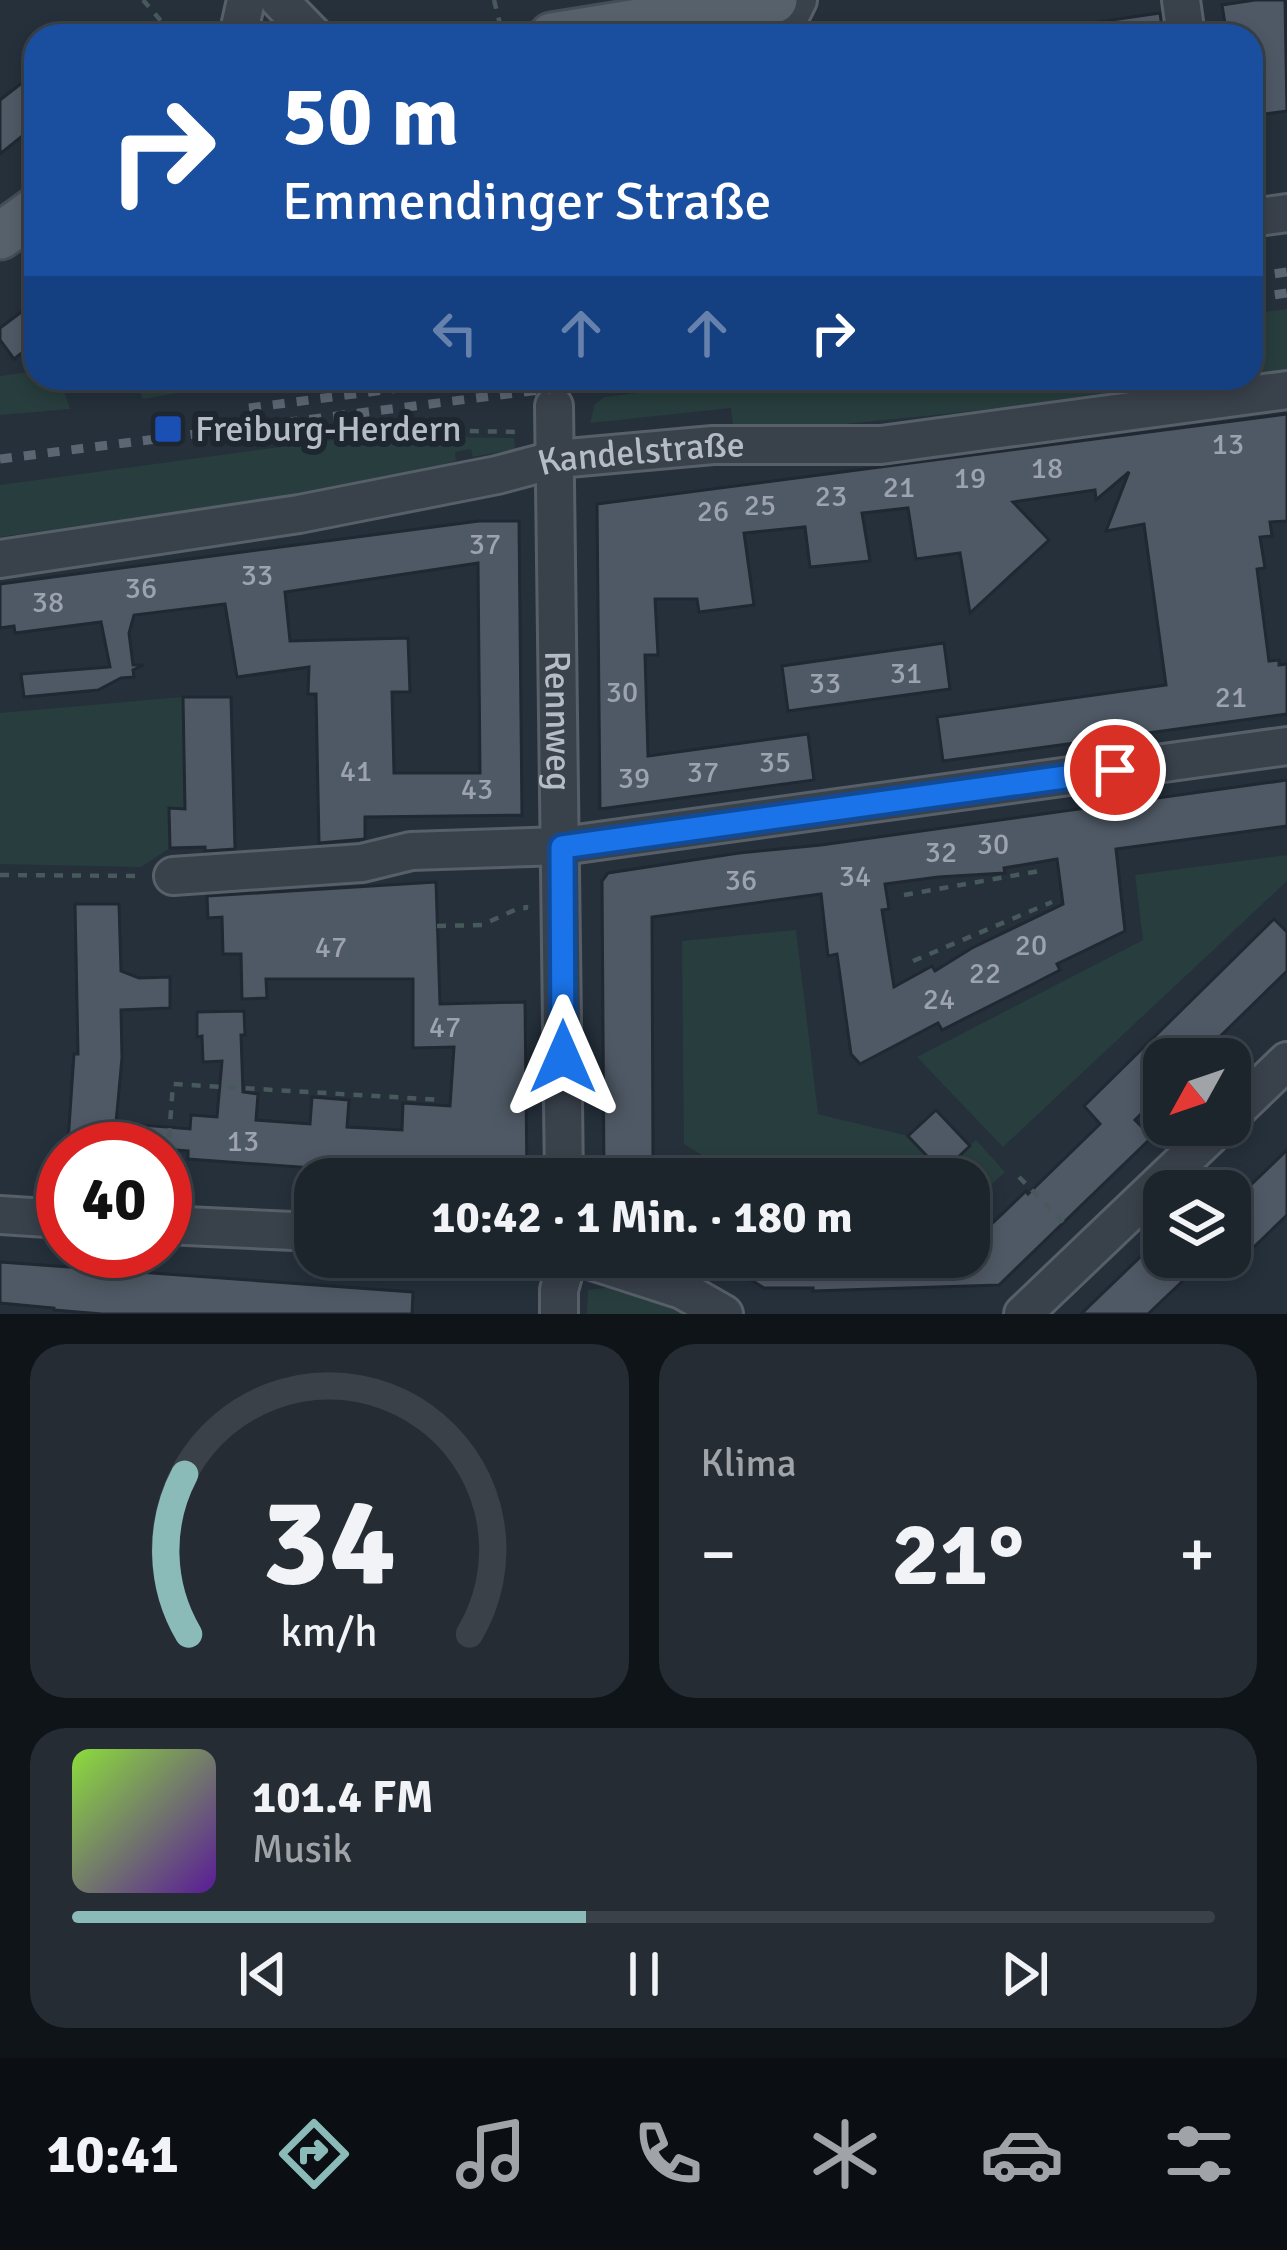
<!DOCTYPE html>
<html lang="de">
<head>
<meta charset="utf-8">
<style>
  :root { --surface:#1c242c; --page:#252c34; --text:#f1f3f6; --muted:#a0a4a9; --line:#3a4148; --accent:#8bbbb9 }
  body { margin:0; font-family:Signika,sans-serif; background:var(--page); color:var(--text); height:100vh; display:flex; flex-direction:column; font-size:45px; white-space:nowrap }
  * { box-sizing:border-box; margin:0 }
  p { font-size:39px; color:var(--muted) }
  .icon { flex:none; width:66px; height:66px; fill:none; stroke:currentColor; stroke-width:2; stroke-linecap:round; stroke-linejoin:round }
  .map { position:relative; height:1314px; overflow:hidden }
  .details { display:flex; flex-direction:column; gap:30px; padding:30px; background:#0f1418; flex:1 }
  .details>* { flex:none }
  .guide { position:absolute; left:24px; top:24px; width:1239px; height:366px; border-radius:36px; box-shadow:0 6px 18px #0003,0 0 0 3px var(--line); background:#1a4fa0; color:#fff; overflow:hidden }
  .needle { width:78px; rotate:230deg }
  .buttons { position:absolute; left:1143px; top:1038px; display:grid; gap:24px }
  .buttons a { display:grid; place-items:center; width:108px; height:108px; border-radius:24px; background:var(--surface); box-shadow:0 6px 18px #0003,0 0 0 3px var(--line); font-size:60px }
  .speed { position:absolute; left:36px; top:1122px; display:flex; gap:24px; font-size:60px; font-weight:700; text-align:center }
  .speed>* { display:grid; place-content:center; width:156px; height:156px; border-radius:50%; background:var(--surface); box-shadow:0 6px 18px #0003,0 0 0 3px var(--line); line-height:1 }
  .speed .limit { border:18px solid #d22; background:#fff; color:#111 }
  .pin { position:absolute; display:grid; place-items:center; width:102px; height:102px; color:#fff; margin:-51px; border:6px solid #fff; border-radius:50%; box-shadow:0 3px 12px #0007 }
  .me { position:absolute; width:132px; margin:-66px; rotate:0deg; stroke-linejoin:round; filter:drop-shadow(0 0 9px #0008) }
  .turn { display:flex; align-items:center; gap:42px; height:252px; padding:0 60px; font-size:54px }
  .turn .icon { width:156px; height:156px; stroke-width:2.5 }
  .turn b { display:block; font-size:84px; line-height:102px }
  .lanes { display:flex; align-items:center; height:114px; padding:0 60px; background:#0003; justify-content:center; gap:60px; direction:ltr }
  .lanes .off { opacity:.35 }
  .big { font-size:90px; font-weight:800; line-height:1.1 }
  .details .tile { flex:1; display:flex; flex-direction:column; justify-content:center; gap:18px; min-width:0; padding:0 42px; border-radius:36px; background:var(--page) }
  .details .dial { align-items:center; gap:0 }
  .dial svg { height:312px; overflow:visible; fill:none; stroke:var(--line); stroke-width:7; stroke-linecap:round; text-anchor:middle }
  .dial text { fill:var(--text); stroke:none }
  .song { display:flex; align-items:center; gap:36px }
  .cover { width:144px; height:144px; border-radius:18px; background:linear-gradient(135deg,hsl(90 70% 55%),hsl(270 70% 35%)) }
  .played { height:12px; border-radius:6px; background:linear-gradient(90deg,var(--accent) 45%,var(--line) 45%) }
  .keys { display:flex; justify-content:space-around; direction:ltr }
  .heat { display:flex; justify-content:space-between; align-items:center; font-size:66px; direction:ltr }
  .details .tiles { flex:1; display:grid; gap:30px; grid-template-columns:1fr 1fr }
  .tile:last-child { grid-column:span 2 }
  .trip { position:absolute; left:294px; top:1158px; width:696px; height:120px; border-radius:36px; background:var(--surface); box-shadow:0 6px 18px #0003,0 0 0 3px var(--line); font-weight:800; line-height:120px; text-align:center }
  .menu { display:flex; height:192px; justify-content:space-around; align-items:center; background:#0b0e12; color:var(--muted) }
  .menu .icon { width:84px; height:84px }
  .menu .active { color:var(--accent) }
  .menu b { font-size:54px; color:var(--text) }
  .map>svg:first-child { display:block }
  .green { fill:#283d3d }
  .building { fill:#4f5965; stroke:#202832; stroke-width:3; fill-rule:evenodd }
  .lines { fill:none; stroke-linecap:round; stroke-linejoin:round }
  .minor-tunnel { stroke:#3b4550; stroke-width:36; stroke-dasharray:36 18; stroke-linecap:butt }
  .minor-casing { stroke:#575f69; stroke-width:42 }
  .major-casing { stroke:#454d57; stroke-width:51 }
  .path { stroke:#47595b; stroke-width:4.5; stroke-dasharray:9 9; stroke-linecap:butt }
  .minor { stroke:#39414b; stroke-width:36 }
  .major { stroke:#57616b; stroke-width:45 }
  .rail { stroke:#5b6672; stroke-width:9; stroke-dasharray:12 12; stroke-linecap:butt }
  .route-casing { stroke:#114b97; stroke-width:30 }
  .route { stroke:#1a73e8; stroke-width:21 }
  .transit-dot { fill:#1a4fb4; stroke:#1e2630; stroke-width:4.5 }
  .labels { text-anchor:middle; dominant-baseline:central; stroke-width:12; stroke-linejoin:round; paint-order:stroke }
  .number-label { font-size:30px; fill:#9ca3ae }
  .poi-label { font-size:36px; fill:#b5bcc6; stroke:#1e2630; text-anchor:start }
  .street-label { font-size:36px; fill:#b5bcc6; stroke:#1e2630 }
</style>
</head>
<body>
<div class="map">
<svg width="1287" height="1314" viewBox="0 0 1287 1314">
  <rect width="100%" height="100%" fill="#25303b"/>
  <g class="green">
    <path d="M1287 309V374C1103 398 919 418 734 434L731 408 590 423 595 404 605 397 757 378H1251V314Z"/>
    <path d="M36 371V378H60L70 409 0 415V376Z"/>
    <path d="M134 378H273L238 384 235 380 184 386 183 392 143 399Z"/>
    <path d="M362 436 514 438 515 449 473 457 471 449 455 452 456 461 432 467 250 502 0 537V485Z"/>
    <path d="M183 697 185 809H169L170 848 141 867 0 864V713Z"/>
    <path d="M1287 855V881L1003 1147 917 1057 1143 940 1135 875Z"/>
    <path d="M796 930 818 1114 908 1136 942 1172 976 1140 1005 1172 969 1206V1179H740L684 1144 682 941Z"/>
    <path d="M615 1287 663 1301 686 1314H587L588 1290Z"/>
  </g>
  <g class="building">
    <path d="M1255 0H1285L1287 111 1251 116V36H1227L1222 5Z"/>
    <path d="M1160 13 1163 36H1099L1098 22Z"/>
    <path d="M36 72V125L0 154V100Z"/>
    <path d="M36 301V342L14 359 0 340V328Z"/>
    <path d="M1287 414V521L1270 522 1272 536 1260 537 1265 568 1257 569 1269 661 1279 660V665L1287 664V714L943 761 937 717 1166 685 1144 524 1106 531 1129 472 1096 500 1095 490 1013 502 1049 540 970 613 960 553 916 559 908 508 862 513 870 561 810 567 805 527 744 533 754 605 699 612 697 599H655L658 655H645L648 756 808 734 814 780 600 809 597 504Z"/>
    <path d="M479 521H519L522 815 365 817V839L319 843 316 694H308L309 667 237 677 225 604 134 615 129 633 133 665H144L133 670 134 677 121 678 98 690 24 697 21 674 110 667 101 622 15 633 14 626 0 628V584ZM478 563 480 773H394L392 692H410L408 638 290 641 285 592Z"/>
    <path d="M944 643 950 689 788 711 782 666Z"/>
    <path d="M183 697H231L235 849 205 851V847L170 848 169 808 185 809Z"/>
    <path d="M1287 780V826L1116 849 1125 931 1057 964 1060 970 1035 983 942 1030 938 1023 860 1064 851 1054 837 954 828 956 821 894 652 917 653 1162 681 1179H604L602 881 608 873 739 853 821 845ZM1057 859 1063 904 972 948 935 971 932 966 894 987 882 910 889 909 885 884 938 877 1005 873 1004 868Z"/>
    <path d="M436 882 440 1004 525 1002 527 1179H466L188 1159V1151L68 1142 74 1054H78L75 904H119L121 971 139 978 170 977V1008L121 1010 122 1058 116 1123 190 1129 191 1115 217 1117 222 1061 203 1062 202 1036 197 1037V1012L244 1011 245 1035H241L243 1092 258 1094 256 1120 310 1124 312 1097 349 1100 347 1127 402 1130 403 1103 450 1106 454 1047 413 1048V979H266L267 998 242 999 241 954H223L222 917 208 918 207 896Z"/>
    <path d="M1274 919 1287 932V971L1197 1059H1164V1091L1135 1120 1152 1137 999 1285 813 1291V1288H764L714 1257H969V1236H979L1026 1191 1028 1194 1100 1124 1084 1106Z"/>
    <path d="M936 1110 970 1146 942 1172 908 1136Z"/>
    <path d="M1287 1150V1215L1230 1270V1205Z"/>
    <path d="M1164 1234V1257H1208L1148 1314H1081Z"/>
    <path d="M0 1262 413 1292 412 1314H102L54 1310V1308L0 1303Z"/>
  </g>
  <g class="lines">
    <path class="minor-tunnel" d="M551 378 554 406"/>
    <defs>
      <g id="minor">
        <path d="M279 0 314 36"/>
        <path d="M1181 0 1186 36"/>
        <path d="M238 36 246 0"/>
        <path d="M780 36 798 0"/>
        <path d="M1251 218 1287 213"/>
        <path id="s1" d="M554 406 564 1179"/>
        <path id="s2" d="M0 559 299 514 497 475 557 459 713 445H881L1287 390"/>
        <path d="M173 876 362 863 411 851 562 846 1287 746"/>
        <path d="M1230 1116 1287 1061"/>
        <path d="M0 1215 63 1219"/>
        <path d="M165 1225 315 1232"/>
        <path d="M580 1257 682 1290 724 1314"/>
        <path d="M559 1314V1290L568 1257"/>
        <path d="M1023 1314 1221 1125"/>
      </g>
      <g id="major">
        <path d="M552 36 774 0"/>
        <path d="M0 236 36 210"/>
      </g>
    </defs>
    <use href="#minor" class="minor-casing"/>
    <use href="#major" class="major-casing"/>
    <g class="path">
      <path d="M143 0 174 36"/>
      <path d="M494 0 503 36"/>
      <path d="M340 390 355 378"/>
      <path d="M345 423 360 429 520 432"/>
      <path d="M0 875 144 876"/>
      <path d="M904 895 1045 870"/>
      <path d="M437 926 482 925 519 908H526V905"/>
      <path d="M913 961 1052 902"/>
      <path d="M1019 1177 1066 1225"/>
      <path d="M165 1191 173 1084 443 1100"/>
    </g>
    <use href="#minor" class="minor"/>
    <use href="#major" class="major"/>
    <g class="rail">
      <path d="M1251 277 1287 272"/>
      <path d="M1251 298 1287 293"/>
      <path d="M249 408 475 378"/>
      <path d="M0 459 633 378"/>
    </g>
  </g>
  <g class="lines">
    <defs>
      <path id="route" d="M563 1057 562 847 1115 770"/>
    </defs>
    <use href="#route" class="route-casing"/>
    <use href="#route" class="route"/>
  </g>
  <rect class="transit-dot" x="153" y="414" width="30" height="30" rx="6"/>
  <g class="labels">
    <g class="number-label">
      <text x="1228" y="444">13</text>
      <text x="1047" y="468">18</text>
      <text x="970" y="478">19</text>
      <text x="899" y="487">21</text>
      <text x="831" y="496">23</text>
      <text x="760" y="505">25</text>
      <text x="713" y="511">26</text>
      <text x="485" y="544">37</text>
      <text x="257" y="575">33</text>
      <text x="141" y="588">36</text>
      <text x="48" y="602">38</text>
      <text x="906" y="673">31</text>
      <text x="825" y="683">33</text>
      <text x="622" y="692">30</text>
      <text x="1231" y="697">21</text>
      <text x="775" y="762">35</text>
      <text x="356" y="771">41</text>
      <text x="703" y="772">37</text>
      <text x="634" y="778">39</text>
      <text x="477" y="789">43</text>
      <text x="993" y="844">30</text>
      <text x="941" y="852">32</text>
      <text x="855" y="876">34</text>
      <text x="741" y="880">36</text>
      <text x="1031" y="945">20</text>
      <text x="331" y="947">47</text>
      <text x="985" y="973">22</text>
      <text x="939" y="999">24</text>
      <text x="445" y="1027">47</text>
      <text x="243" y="1141">13</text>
    </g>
    <g class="poi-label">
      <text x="195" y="429">Freiburg-Herdern</text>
    </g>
    <g class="street-label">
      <text stroke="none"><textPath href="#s2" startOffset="651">Kandelstraße</textPath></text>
      <text stroke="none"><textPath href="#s1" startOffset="315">Rennweg</textPath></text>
    </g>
  </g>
</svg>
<div class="buttons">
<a><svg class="needle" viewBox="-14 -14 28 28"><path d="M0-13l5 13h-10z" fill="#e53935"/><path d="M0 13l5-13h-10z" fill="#a0a4a9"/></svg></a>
<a><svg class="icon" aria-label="layers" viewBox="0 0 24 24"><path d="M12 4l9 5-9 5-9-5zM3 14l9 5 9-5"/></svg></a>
</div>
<div class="speed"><div class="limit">40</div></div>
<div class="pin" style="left:1115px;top:770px;background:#d93025"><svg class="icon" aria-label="arrive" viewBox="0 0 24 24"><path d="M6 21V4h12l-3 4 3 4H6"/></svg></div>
<svg class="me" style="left:563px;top:1057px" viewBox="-20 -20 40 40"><path d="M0-17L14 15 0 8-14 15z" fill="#1a73e8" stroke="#fff" stroke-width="4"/></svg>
<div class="trip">10:42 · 1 Min. · 180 m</div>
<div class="guide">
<div class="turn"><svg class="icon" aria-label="right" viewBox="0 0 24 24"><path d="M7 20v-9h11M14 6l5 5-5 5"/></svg><div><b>50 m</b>Emmendinger Straße</div></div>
<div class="lanes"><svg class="icon off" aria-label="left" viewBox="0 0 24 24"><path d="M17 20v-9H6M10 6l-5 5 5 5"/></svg><svg class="icon off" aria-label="ahead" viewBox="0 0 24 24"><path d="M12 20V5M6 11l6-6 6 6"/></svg><svg class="icon off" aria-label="ahead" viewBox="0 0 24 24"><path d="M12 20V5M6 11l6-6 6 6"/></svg><svg class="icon" aria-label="right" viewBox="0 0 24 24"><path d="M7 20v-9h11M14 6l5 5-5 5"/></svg></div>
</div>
</div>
<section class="details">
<div class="tiles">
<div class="tile dial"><svg viewBox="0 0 100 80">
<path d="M14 69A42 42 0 1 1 86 69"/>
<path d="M14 69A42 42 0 0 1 13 28" stroke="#8bbbb9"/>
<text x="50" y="56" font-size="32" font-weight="700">34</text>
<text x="50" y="72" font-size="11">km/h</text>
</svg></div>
<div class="tile"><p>Klima</p>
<div class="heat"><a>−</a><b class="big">21°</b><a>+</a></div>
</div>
<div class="tile">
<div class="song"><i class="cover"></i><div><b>101.4 FM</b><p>Musik</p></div></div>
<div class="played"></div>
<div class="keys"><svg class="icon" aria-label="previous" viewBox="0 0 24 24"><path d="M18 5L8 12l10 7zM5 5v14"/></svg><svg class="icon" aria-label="pause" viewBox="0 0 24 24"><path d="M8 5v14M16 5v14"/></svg><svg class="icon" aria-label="next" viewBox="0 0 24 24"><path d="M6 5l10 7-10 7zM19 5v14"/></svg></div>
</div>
</div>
</section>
<nav class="menu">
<b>10:41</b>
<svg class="icon active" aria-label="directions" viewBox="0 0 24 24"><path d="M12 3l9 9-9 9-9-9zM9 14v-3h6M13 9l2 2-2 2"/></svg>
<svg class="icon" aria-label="music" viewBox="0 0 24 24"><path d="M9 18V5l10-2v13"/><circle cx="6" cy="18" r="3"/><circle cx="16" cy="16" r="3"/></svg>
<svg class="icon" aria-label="phone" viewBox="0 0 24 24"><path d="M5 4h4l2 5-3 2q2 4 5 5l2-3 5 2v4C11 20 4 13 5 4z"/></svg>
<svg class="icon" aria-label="climate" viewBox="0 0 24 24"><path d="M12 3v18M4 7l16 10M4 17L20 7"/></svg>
<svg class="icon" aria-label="car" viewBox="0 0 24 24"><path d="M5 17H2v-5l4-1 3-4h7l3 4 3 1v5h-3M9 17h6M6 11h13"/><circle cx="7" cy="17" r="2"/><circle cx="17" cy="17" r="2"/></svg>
<svg class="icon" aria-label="filters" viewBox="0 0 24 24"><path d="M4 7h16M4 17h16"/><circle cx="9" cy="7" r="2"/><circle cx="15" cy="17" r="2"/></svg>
</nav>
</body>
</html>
